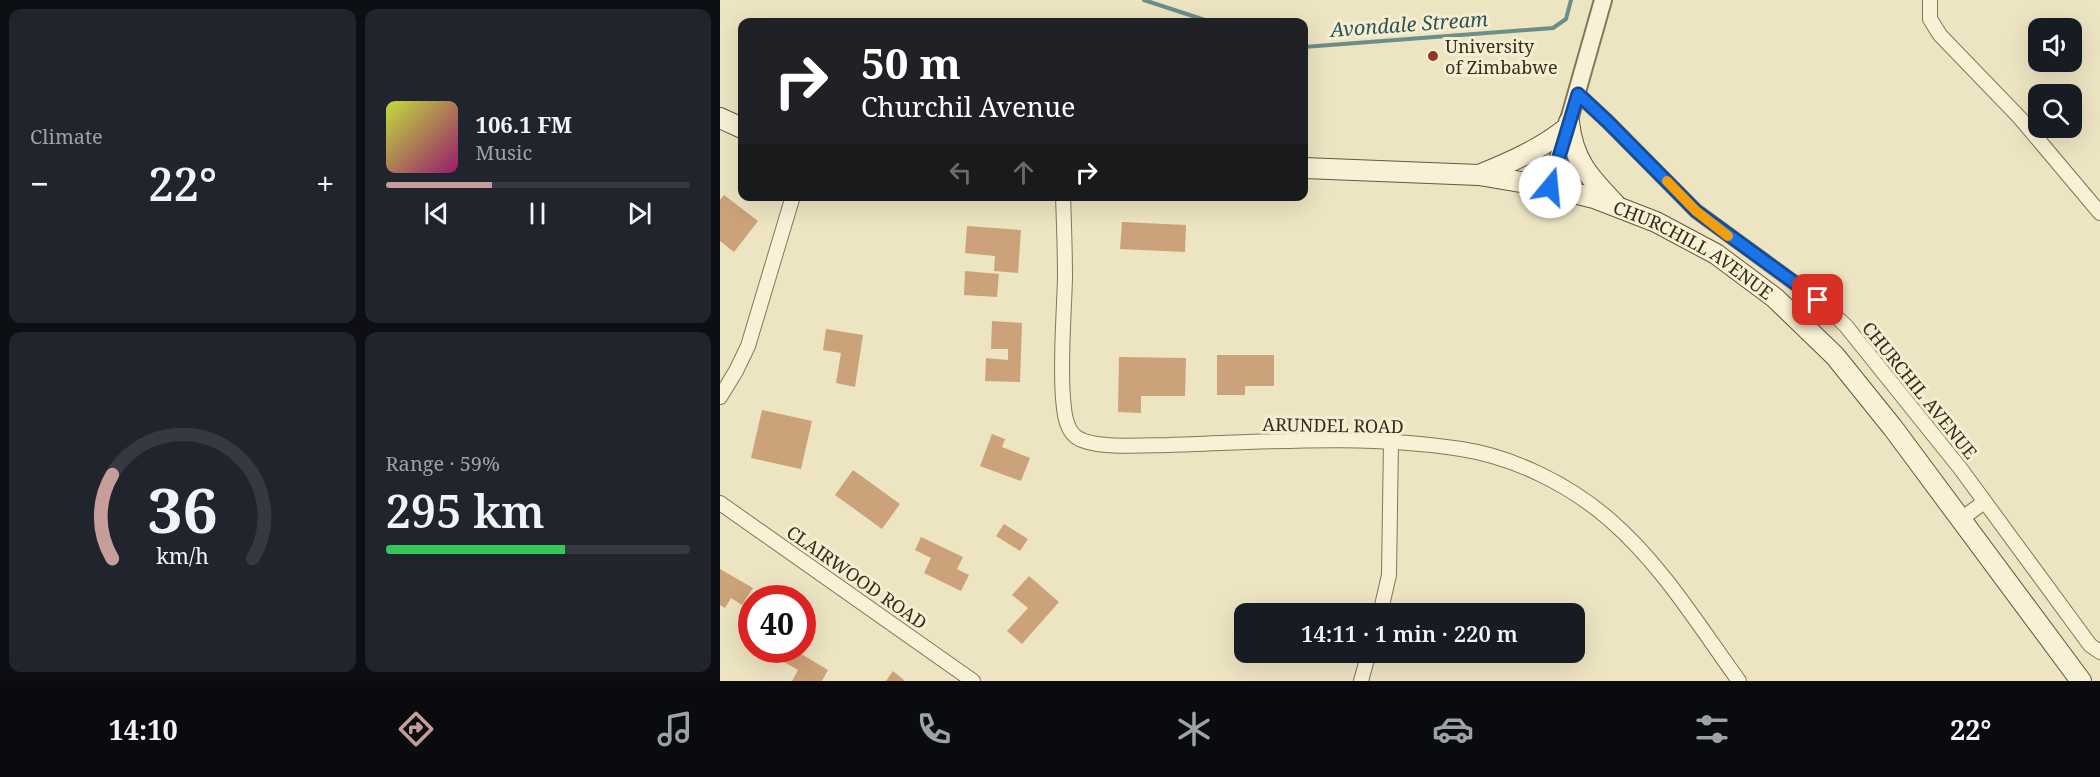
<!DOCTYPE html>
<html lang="en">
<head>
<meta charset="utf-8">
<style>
  :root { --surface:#171b24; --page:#20242c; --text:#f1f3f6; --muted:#9ea1a6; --line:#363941; --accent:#c79d9b }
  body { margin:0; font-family:"Noto Serif",serif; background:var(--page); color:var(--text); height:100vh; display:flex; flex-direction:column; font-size:22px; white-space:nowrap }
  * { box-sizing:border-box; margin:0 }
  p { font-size:20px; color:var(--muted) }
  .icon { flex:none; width:33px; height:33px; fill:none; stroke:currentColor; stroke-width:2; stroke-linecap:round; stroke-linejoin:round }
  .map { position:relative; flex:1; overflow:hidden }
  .panel { display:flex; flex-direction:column; gap:9px; padding:9px; background:#0d0f14; width:720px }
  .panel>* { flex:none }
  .guide { position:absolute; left:18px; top:18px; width:570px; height:183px; border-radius:12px; box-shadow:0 6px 24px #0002; background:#202124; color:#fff; overflow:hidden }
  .controls { position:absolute; left:1308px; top:18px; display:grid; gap:12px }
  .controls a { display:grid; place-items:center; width:54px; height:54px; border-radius:12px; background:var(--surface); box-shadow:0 6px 24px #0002; font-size:30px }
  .speed { position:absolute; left:18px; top:585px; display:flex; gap:12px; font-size:30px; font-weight:700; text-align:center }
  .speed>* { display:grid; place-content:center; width:78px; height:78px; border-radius:50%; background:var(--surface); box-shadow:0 6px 24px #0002; line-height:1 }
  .speed .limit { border:9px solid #d22; background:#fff; color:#111 }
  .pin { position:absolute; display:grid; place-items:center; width:51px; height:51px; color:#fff; margin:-26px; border-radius:12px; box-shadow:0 3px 9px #0006 }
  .me { position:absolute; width:66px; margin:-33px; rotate:17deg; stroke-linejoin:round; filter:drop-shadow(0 0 4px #0008) }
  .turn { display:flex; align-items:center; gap:21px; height:126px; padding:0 24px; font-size:27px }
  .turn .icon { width:78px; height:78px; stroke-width:2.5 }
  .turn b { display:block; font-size:42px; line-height:51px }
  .lanes { display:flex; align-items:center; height:57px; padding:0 24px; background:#0003; justify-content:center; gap:30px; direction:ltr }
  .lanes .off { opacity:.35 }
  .big { font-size:45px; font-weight:600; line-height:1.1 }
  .panel .card { flex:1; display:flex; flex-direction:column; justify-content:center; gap:9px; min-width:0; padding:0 21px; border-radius:12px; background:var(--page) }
  .panel .dial { align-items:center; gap:0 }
  .dial svg { height:156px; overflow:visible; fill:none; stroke:var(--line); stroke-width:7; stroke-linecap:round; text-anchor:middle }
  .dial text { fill:var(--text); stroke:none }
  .song { display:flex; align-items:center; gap:18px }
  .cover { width:72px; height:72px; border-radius:9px; background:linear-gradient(135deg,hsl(70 70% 55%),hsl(320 70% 35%)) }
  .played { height:6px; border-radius:3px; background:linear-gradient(90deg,var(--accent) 35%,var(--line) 35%) }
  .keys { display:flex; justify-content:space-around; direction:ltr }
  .heat { display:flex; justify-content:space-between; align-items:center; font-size:33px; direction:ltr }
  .charge { height:9px; border-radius:4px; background:linear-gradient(90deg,#34c759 59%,var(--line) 0) }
  .panel .tiles { flex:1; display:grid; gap:9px; grid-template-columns:repeat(2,1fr) }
  .trip { position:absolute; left:514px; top:603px; width:351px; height:60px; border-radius:12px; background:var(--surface); box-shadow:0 6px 24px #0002; font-weight:600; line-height:60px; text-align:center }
  .tabs { display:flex; height:96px; justify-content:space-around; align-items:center; background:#090b0e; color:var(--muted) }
  .tabs .icon { width:42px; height:42px }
  .tabs .on { color:var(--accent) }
  .tabs b { font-size:27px; color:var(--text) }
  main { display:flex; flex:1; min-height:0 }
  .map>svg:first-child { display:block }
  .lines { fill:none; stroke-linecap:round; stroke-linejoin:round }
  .stream { stroke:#6c8e88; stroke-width:4 }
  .building { fill:#cba279 }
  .minor-casing { stroke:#87765a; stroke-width:16 }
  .tertiary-casing { stroke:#87765a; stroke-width:20 }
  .secondary-casing { stroke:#68573d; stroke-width:22 }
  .minor { stroke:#f8f1d5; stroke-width:14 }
  .tertiary { stroke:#f8f1d5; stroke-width:16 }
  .secondary { stroke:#f8f1d5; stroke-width:20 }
  .route-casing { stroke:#114b97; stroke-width:15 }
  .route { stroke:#1a73e8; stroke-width:10 }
  .slow { stroke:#f59e0b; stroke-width:10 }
  .poi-dot { fill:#94342b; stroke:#f5eed2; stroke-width:2 }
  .labels { text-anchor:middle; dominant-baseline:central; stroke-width:6; stroke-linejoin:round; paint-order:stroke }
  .poi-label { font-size:18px; fill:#372c1e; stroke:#f5eed2; text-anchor:start }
  .street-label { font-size:18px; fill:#372c1e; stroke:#f5eed2 }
  .water-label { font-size:20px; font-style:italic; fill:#2d5556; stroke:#f5eed2 }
</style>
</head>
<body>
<main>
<section class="panel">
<div class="tiles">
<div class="card"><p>Climate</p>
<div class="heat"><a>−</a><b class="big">22°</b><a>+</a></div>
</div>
<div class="card">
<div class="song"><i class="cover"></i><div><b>106.1 FM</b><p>Music</p></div></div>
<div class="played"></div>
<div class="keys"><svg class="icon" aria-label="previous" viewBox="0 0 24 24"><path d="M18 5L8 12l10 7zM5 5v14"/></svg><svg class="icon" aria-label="pause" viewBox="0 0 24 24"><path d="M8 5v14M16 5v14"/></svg><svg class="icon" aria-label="next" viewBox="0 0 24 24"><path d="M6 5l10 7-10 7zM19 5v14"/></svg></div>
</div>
<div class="card dial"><svg viewBox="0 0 100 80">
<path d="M14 69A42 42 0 1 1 86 69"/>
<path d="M14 69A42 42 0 0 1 14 26" stroke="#c79d9b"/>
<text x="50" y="56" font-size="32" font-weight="700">36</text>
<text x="50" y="72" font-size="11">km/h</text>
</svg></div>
<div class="card"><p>Range · 59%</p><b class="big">295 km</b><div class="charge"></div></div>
</div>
</section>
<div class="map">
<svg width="1380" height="681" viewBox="0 0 1380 681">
  <rect width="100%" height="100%" fill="#ede4c2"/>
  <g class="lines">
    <g class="stream">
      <path d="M424 0 491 22"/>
      <path d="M584 47 833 28 846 19 851 0"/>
    </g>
  </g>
  <g class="building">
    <path d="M4 195 38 221 14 252 0 241V200Z"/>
    <path d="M402 222 466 225 465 252 400 249Z"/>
    <path d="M247 226 301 230 298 273 274 271 275 256 245 253Z"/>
    <path d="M245 271 279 274 277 297 244 295Z"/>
    <path d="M272 321 302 323 300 382 265 381 266 358 288 360V349H271Z"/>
    <path d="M106 329 143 335 135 387 116 383 121 353 103 350Z"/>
    <path d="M497 355H554V386H525V395H497Z"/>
    <path d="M399 357 466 358 465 396H421V413L398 412Z"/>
    <path d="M42 410 92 421 81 469 31 458Z"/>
    <path d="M272 434 285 439 282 447 310 458 301 481 260 466Z"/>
    <path d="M133 470 180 504 162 529 115 495Z"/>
    <path d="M284 524 308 539 300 551 276 536Z"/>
    <path d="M201 537 243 557 237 569 249 575 241 591 204 573 211 558 195 550Z"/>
    <path d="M0 569 33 588 22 605 11 598 5 608 0 605Z"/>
    <path d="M309 576 339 602 302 644 287 631 308 608 292 595Z"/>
    <path d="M43 650H80L78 652 108 670 102 681H72L78 670Z"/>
    <path d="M173 671 185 681H166Z"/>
  </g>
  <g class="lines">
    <defs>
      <g id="minor">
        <path d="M1210 0V19L1220 35 1300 118 1380 213"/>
        <path d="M858 94 888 122 976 211 1098 300 1126 326 1240 468 1370 645 1380 652"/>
        <path d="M343 196C344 223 345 250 345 277 344 317 340 358 343 398 344 410 345 427 355 436 371 450 428 445 449 445 546 442 646 434 741 449 794 457 850 485 890 520 942 565 979 626 1019 681"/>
        <path d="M0 397 16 371 28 346 73 196"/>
        <path d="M0 503 253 681"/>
        <path d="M1240 520 1264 502"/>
        <path d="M660 614 669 575 671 442"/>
        <path d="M641 681 649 652"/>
      </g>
      <path id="tertiary" d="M830 187 883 0"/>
      <g id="secondary">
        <path d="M0 118 22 128"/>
        <path d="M849 122C853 160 869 177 895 204"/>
        <path id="s1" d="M584 168 759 175 830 187 874 198 936 222 996 254 1055 298 1115 356 1173 428 1361 681"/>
        <path d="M759 175C791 162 821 149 848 127"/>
      </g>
    </defs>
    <use href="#minor" class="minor-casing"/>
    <use href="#tertiary" class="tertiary-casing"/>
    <use href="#secondary" class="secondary-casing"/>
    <use href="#minor" class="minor"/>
    <use href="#tertiary" class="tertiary"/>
    <use href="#secondary" class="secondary"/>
  </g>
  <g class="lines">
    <defs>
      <path id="route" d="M830 187 858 94 888 122 976 211 1098 300"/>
    </defs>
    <use href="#route" class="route-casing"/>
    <use href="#route" class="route"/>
    <path class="slow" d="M947 181 976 211 1008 236"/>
  </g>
  <circle class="poi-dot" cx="713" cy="56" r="6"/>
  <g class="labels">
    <g class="poi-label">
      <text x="725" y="46">University<tspan x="725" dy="21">of Zimbabwe</tspan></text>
    </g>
    <g class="street-label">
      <text stroke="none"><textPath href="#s1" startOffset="405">CHURCHILL AVENUE</textPath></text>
      <text transform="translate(1200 390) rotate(51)">CHURCHIL AVENUE</text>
      <text transform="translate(613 425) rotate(1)">ARUNDEL ROAD</text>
      <text transform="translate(137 577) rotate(35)">CLAIRWOOD ROAD</text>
    </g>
    <g class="water-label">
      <text transform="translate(689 24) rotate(-4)">Avondale Stream</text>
    </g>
  </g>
</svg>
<div class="controls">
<a><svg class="icon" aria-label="sound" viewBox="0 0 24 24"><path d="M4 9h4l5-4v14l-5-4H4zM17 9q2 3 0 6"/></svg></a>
<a><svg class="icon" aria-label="search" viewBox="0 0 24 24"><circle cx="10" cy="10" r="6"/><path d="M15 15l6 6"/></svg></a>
</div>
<div class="speed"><div class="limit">40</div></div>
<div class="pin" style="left:1098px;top:300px;background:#d93025"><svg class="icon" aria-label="arrive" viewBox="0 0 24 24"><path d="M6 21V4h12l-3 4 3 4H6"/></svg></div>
<svg class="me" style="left:830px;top:187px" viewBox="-20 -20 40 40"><circle r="19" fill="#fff"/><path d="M0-13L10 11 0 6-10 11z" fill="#1a73e8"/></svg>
<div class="trip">14:11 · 1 min · 220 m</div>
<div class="guide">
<div class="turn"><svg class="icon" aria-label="right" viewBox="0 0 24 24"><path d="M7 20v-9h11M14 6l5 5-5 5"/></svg><div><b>50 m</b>Churchil Avenue</div></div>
<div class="lanes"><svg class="icon off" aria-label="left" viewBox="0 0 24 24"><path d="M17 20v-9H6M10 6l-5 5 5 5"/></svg><svg class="icon off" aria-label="ahead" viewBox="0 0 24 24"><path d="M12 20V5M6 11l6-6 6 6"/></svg><svg class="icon" aria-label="right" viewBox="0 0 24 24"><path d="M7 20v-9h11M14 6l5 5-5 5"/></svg></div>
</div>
</div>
</main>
<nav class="tabs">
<b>14:10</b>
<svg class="icon on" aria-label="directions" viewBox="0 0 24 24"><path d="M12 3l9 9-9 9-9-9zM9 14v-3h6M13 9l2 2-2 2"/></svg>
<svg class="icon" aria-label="music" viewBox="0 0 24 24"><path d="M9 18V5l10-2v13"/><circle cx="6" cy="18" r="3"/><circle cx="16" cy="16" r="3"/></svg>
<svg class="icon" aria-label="phone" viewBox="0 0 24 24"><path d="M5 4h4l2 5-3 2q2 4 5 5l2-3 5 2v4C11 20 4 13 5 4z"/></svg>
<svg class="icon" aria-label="climate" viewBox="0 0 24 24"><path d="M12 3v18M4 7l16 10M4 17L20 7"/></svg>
<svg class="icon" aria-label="car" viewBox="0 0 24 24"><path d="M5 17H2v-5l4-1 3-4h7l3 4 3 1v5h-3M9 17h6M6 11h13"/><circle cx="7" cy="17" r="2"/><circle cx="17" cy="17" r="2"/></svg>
<svg class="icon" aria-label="filters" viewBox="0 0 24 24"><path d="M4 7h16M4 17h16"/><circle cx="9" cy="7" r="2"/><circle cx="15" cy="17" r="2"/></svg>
<b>22°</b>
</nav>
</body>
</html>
